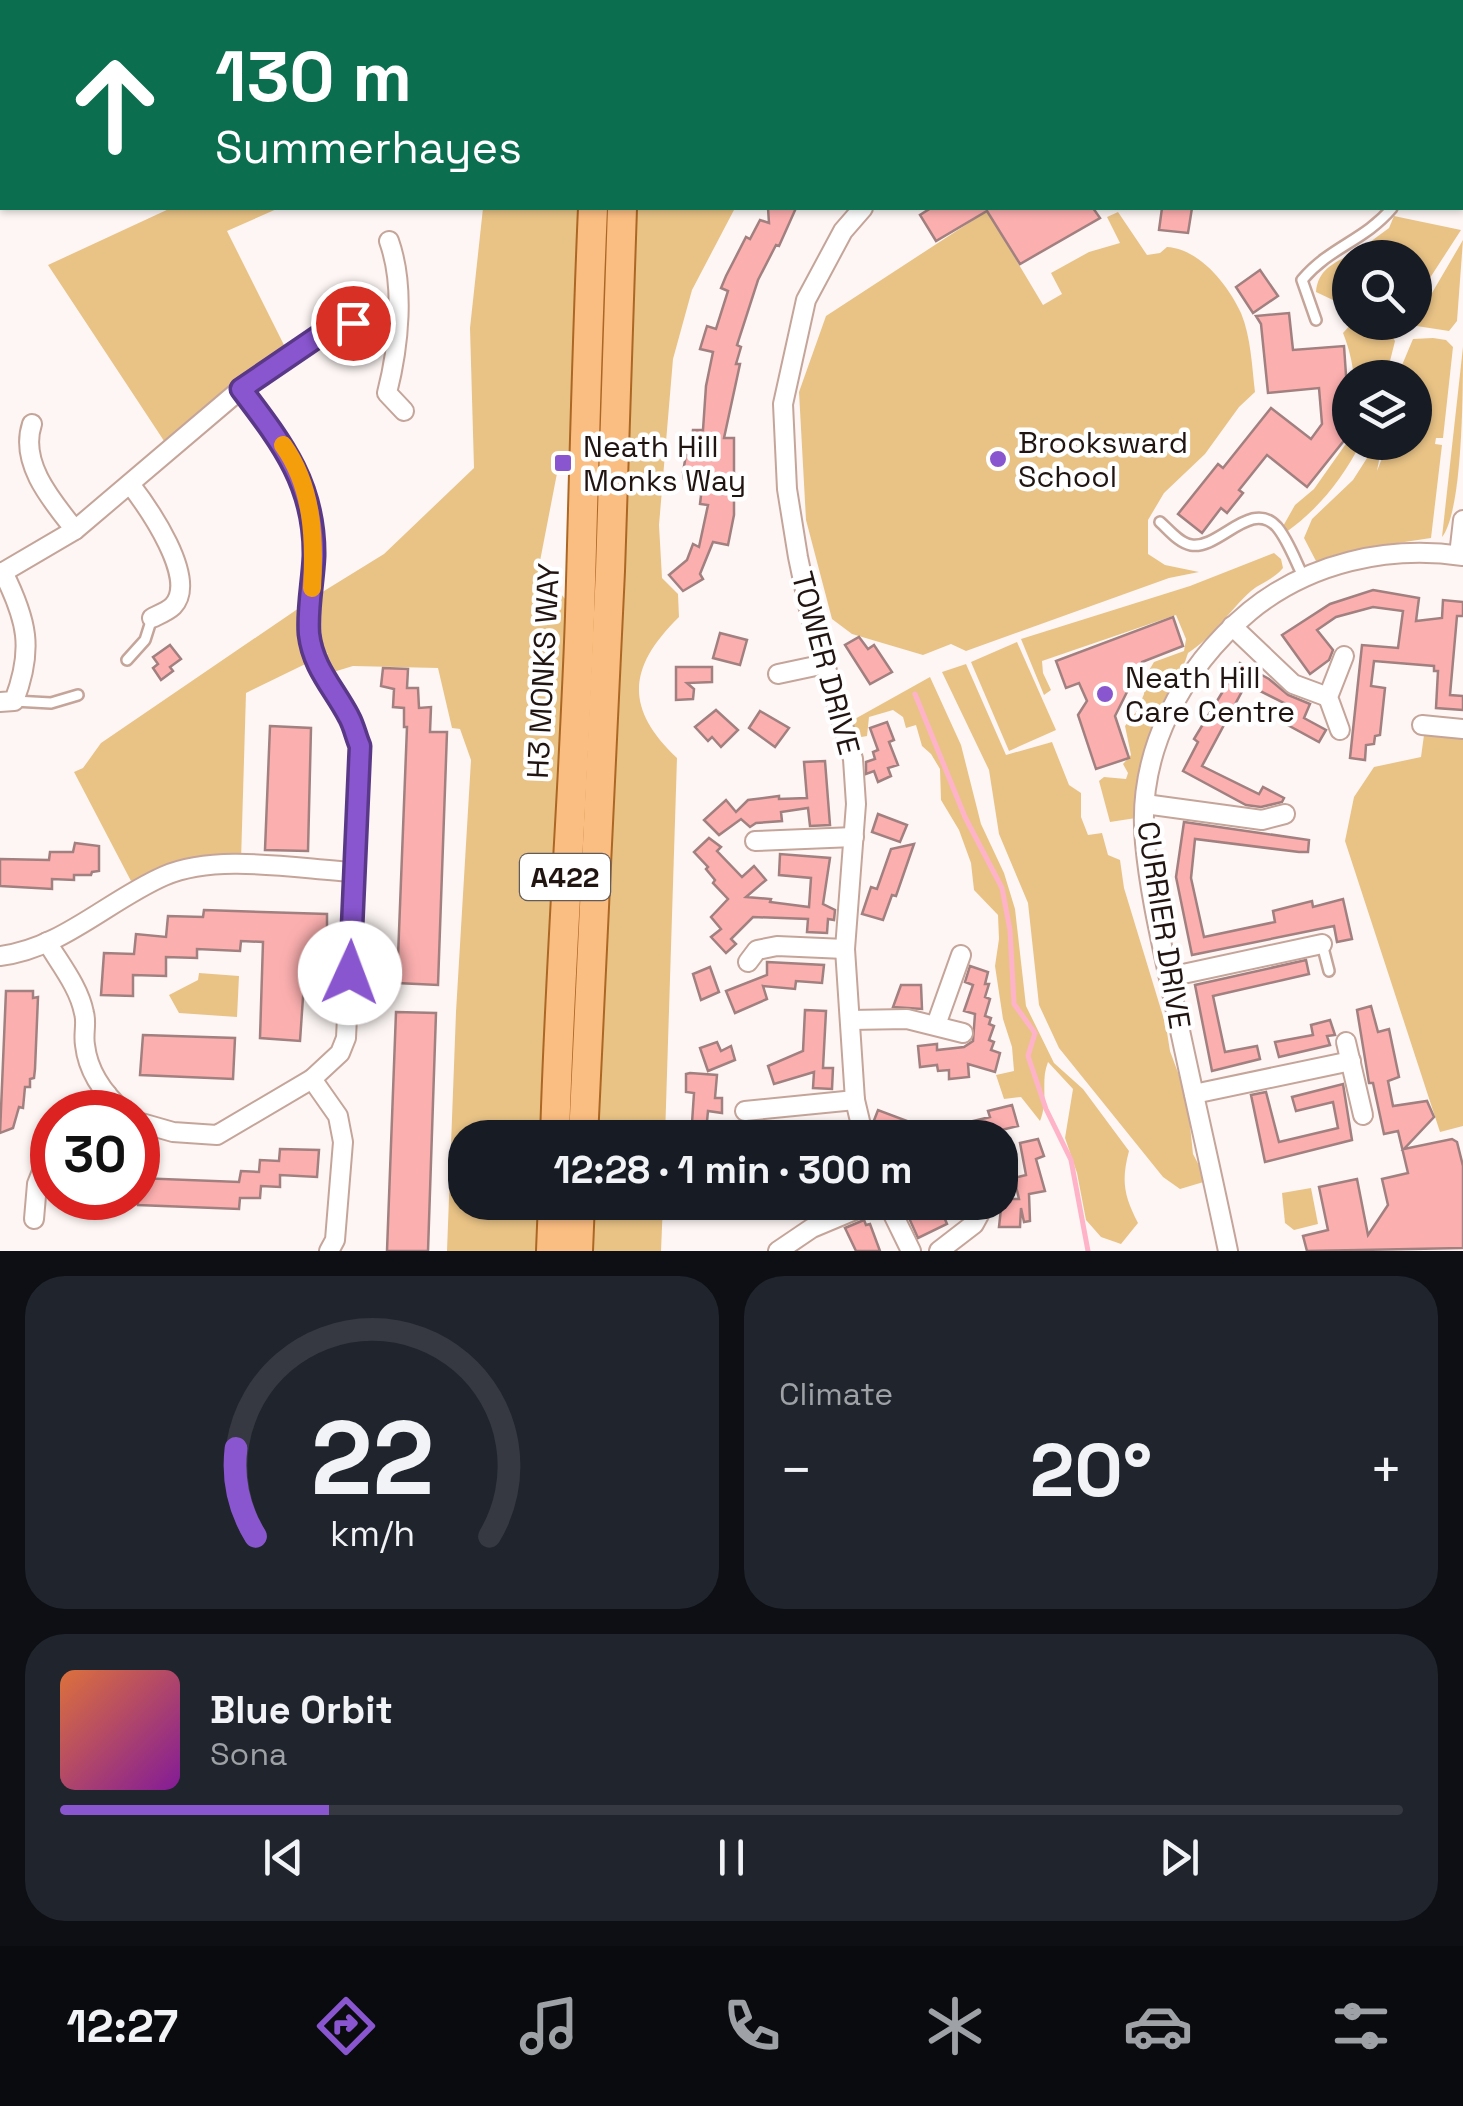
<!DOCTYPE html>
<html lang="en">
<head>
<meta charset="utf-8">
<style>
  :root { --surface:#171b24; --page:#20242c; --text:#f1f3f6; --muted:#9ea1a6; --line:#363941; --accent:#8956cf }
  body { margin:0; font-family:"Space Grotesk",sans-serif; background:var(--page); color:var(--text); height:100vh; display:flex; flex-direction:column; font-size:38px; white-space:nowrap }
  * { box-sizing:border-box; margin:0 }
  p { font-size:32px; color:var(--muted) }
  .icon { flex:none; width:55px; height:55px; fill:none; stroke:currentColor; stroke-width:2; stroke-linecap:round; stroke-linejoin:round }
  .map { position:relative; height:1251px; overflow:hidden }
  .sheet { display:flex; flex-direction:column; gap:25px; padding:25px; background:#0d0f14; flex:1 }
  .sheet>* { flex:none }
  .banner { position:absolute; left:0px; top:0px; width:1465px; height:210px; box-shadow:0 2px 8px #0004; background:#0b6e4f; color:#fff; overflow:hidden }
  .controls { position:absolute; left:1332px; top:240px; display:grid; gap:20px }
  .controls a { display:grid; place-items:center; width:100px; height:100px; border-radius:50%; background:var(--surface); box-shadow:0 2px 8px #0004; font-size:50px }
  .speed { position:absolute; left:30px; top:1090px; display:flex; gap:20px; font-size:50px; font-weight:700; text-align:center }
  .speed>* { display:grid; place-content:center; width:130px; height:130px; border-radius:50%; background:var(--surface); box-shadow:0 2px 8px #0004; line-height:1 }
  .speed .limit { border:15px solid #d22; background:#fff; color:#111 }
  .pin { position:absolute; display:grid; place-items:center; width:85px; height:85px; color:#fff; margin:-42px; border:5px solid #fff; border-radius:50%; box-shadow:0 2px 10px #0007 }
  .me { position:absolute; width:110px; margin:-55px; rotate:2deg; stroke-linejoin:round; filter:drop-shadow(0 0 8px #0008) }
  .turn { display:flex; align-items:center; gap:35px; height:210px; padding:0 50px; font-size:45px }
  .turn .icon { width:130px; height:130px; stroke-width:2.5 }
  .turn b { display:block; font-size:70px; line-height:85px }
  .big { font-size:75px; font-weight:700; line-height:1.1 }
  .sheet .tile { flex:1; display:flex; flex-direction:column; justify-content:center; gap:15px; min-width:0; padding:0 35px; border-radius:40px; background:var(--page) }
  .sheet .dial { align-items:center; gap:0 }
  .dial svg { height:260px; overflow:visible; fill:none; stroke:var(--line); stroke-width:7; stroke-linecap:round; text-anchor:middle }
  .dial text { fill:var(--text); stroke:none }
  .song { display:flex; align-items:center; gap:30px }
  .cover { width:120px; height:120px; border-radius:15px; background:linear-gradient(135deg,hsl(20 70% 55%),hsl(290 70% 35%)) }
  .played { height:10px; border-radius:5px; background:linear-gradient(90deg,var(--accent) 20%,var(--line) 20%) }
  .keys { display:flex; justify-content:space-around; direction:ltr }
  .heat { display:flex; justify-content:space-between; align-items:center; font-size:55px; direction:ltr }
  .sheet .tiles { flex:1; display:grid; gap:25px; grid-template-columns:1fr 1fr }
  .tile:last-child { grid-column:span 2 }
  .trip { position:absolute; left:448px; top:1120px; width:570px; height:100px; border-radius:40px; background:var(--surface); box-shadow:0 2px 8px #0004; font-weight:700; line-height:100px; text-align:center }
  .tab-bar { display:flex; height:160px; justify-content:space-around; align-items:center; background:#090b0e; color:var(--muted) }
  .tab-bar .icon { width:70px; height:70px }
  .tab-bar .current { color:var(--accent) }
  .tab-bar b { font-size:45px; color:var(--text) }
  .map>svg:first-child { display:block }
  .green { fill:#e9c386 }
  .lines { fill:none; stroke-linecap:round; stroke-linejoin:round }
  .stream { stroke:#feb3c9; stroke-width:5 }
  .building { fill:#fcafaf; stroke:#a1807f; stroke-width:2.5 }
  .service-casing { stroke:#c5a59a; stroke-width:14 }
  .minor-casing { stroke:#c5a59a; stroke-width:22 }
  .primary-casing { stroke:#ad6724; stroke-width:32 }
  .service { stroke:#fff; stroke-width:9 }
  .minor { stroke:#fff; stroke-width:18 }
  .primary { stroke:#fbbe82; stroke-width:28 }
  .route-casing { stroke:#593887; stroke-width:25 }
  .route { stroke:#8956cf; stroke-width:18 }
  .slow { stroke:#f59e0b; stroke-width:18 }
  .poi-dot { fill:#8956cf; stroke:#fff; stroke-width:4 }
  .labels { text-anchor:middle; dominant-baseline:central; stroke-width:9; stroke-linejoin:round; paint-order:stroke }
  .shield { fill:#fff; stroke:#645b59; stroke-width:2.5 }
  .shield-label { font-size:28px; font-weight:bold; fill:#211512 }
  .poi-label { font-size:30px; fill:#211512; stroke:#fff; text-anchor:start }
  .street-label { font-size:30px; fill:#211512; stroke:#fff }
</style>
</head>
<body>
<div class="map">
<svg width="1463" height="1251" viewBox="0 0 1463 1251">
  <rect width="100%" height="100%" fill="#fdf6f4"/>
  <g class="green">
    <path d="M171 208H279L227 231 289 355 170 450 48 265Z"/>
    <path d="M483 208H593L582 458 559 463 534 592 561 594 580 617 553 1137 465 1138V1202L550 1203 548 1251H447L456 1012 471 760 460 729 452 728 438 668 353 666 330 673 317 664 328 653 246 693 241 861 187 859 131 881 74 772 83 768 101 743 324 591 384 554 474 468 470 328Z"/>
    <path d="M622 208H735L692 290 673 359 659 525 662 578 678 594 679 617C628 667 624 708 677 758L665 1137 583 1138Z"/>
    <path d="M987 211 1043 305 1062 294 1051 273 1089 252 1120 243 1107 217 1118 212 1147 255 1160 253 1167 247C1200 249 1228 285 1241 313 1251 337 1252 367 1255 392L1239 407 1205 454 1164 493 1148 520V554L1165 565 1199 572 1169 578 966 651 951 644 923 655 852 634 832 619 806 520 799 392 826 316Z"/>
    <path d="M1394 216 1461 230 1415 301V258L1377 257 1370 242 1389 228Z"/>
    <path d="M1463 240 1457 321 1449 331 1410 325 1415 322Z"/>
    <path d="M1361 249 1365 257 1350 258V308L1316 292C1318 266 1340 261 1361 249Z"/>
    <path d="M1352 323H1391L1390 333 1395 341 1386 377H1354C1352 361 1349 348 1343 333Z"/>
    <path d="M1433 338 1446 340 1453 347 1443 438H1436L1435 444 1442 445 1431 538 1365 548 1316 561 1304 538 1312 519 1353 480 1376 444 1382 445 1377 471 1388 443 1415 442V378L1397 377 1413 339Z"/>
    <path d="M1463 347C1463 387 1463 511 1442 537Z"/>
    <path d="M1350 438V442L1361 443C1342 479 1319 509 1285 533L1282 528 1295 505 1314 489Z"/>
    <path d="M1274 553 1281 559 1283 568C1273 580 1262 582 1251 591 1229 611 1212 638 1188 653 1182 674 1168 690 1159 710 1142 746 1141 780 1136 818L1110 822 1099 781 1104 777 1126 779 1128 773 1123 764 1131 755 1125 726 1137 711 1144 694 1145 677 1154 662 1184 651 1186 639 1176 615 1042 661 1043 673 1051 690 1044 695 1021 639 1190 586Z"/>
    <path d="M1017 642 1056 730 1009 751 971 662Z"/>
    <path d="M966 664 1006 755 1052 742 1069 785 1081 793V817L1088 835 1102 833 1108 855 1120 860 1124 888 1166 1026 1170 1051 1187 1097 1193 1154 1207 1181 1180 1189 1163 1177 1059 1048 1039 1005 1028 903 999 834 989 770 942 672Z"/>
    <path d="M930 677 961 745 981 824 1004 873 1015 909 1026 1006 1054 1063 1083 1089 1129 1151C1121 1181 1124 1196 1138 1223L1121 1244 1101 1237 1086 1220 1077 1173 1065 1138 1073 1089 1048 1062C1040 1082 1049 1098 1040 1121L1021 1097 1004 1099 996 1075 1014 1071 1012 1047 1003 1019 995 966 999 939 998 915 974 890 971 863 959 830 941 800 940 769 931 754 922 746 916 725 906 728 903 717 893 710 869 717 867 736 856 738 849 734 848 726 853 720Z"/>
    <path d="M1424 735 1463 737V1126L1440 1132 1345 841 1354 797 1374 767 1421 757Z"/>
    <path d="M199 973 239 976 237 1017 179 1013 169 995 198 980Z"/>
    <path d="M1311 1188 1318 1224 1294 1230 1285 1223 1282 1193Z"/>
    <path d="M580 1203H663L661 1251H578Z"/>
  </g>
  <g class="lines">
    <path class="stream" d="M915 694 965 817 1002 888 1010 930 1014 1004 1035 1033 1028 1056 1046 1109 1071 1160 1088 1251"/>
  </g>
  <g class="building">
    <path d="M768 208H796L779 246 776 245 758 280 737 345 741 347 736 364H740L724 438H734V515L728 545 713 542 700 574 703 579 683 591 669 575 687 560 693 544 699 547 708 505 700 504 703 479H684L683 472 686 455 691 456 693 430H703L706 386 713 352 700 349 707 326 716 329 728 291 721 288 726 276 746 237 750 239 760 220 769 223Z"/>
    <path d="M931 208H1093L1100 218 1020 264 987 211 936 241 920 215Z"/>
    <path d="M1162 208H1192L1188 233 1159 230Z"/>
    <path d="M1260 270 1278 296 1253 313 1236 287Z"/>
    <path d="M1289 313 1293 350 1344 346 1350 433 1307 487 1267 455 1239 490 1243 493 1227 513 1221 508 1202 533 1178 514 1218 464 1223 468 1271 408 1311 439 1322 424 1319 388 1268 393 1261 324 1256 316Z"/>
    <path d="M1373 590 1419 598 1416 621 1442 618 1443 600 1463 602V616H1457L1450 695 1463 696V710L1436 708 1438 671H1434V666L1374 661 1371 686 1385 688 1380 735 1375 736 1374 744 1366 745 1365 760 1350 758 1362 645 1398 648 1403 611 1373 607 1336 617 1317 630 1333 650 1329 660 1310 674 1282 635 1330 604Z"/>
    <path d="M1173 617 1183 646 1142 662 1115 716 1129 758 1096 769 1078 715 1087 701 1079 683 1066 688 1056 661Z"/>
    <path d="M720 633 747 640 740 665 713 658Z"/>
    <path d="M859 637 868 649 874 645 892 672 870 684 845 645Z"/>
    <path d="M170 645 181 659 170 667 173 671 161 680 153 668 158 664 153 657Z"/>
    <path d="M1240 663 1269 679 1288 695 1310 704 1304 718 1326 730 1319 742 1284 723 1292 707 1246 684 1202 766 1259 794 1263 787 1284 798 1282 802 1261 807 1246 805 1183 771 1198 742 1194 739Z"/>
    <path d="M676 667H712V682L687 683 694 689 693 699 676 700Z"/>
    <path d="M383 668 408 669 407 688H418L419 708 431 707 430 732H447L438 985 397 983 407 727H404V708L393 707 394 689 381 686Z"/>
    <path d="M716 710 738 730 721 747 712 737 708 741 695 727Z"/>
    <path d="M760 711 789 728 775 747 749 728Z"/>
    <path d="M887 722 894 740 889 742 898 765 888 768 891 776 878 782 874 771 866 774V762L875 759 873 752 878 750 870 728Z"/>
    <path d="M270 726 311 728 308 851 265 850Z"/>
    <path d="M825 761 830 825 810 826 808 808 781 812 782 821 756 823 750 827 741 819 719 835 704 820 726 800 736 812 748 800 779 796V799L807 798 804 762Z"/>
    <path d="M878 814 907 825 900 842 872 832Z"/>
    <path d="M1184 822 1309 840 1308 852H1299L1195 839 1191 878 1204 937 1275 922 1273 911 1312 901 1313 907 1343 899 1352 939 1337 942 1334 926 1192 955 1176 877Z"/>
    <path d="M709 838 721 847 717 851 742 877 754 866 766 880 746 897 771 899 770 902 809 907 811 878 779 875 780 854 830 858 823 904 835 910 834 920 828 919 827 933 807 932 808 919 753 917 731 939 736 944 726 953 711 937 721 929 711 917 728 899 713 883 715 880 706 869 708 867 694 852Z"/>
    <path d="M75 843 99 846V871L92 872 91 875H74V880L52 879V889L0 886V859L49 860 50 852H73Z"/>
    <path d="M914 844 896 896 892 895 883 920 862 914 871 887 877 889 891 849Z"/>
    <path d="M204 910 327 914V955L306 954 300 1041 260 1038 263 942 241 941 240 951 197 949V958L166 957V976L133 975V996L101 995 104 953 134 954 136 934 166 937 168 916 203 917Z"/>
    <path d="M1306 960 1309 974 1213 996 1225 1052 1257 1046 1260 1059 1212 1071 1195 985Z"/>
    <path d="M767 962 824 965 822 983 796 981 795 989 763 986 767 999 735 1013 726 991 767 975Z"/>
    <path d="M970 966 988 972 985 984H989L985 997 990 999 985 1016 991 1018 989 1024 994 1026 989 1040 994 1042 991 1050 1000 1053 995 1072 968 1064 969 1077 949 1079V1070L938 1071 937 1065 920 1067 918 1046 937 1044V1050L964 1047 973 1041 975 1014 964 1011 973 985 965 982Z"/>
    <path d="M710 967 719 992 701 1000 693 974Z"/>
    <path d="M901 985H921L922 1009 893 1007Z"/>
    <path d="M6 991H33V998L38 997 35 1069 34 1078 30 1079V1087H25L23 1108 19 1107 13 1128 0 1133Z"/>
    <path d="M1371 1006 1378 1032 1389 1029 1399 1077 1388 1081 1393 1106 1427 1101 1434 1117 1404 1149 1452 1139 1457 1142 1463 1166V1248L1307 1251 1303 1236 1328 1230 1319 1187 1357 1179 1368 1235 1388 1205 1382 1179 1408 1173 1398 1131 1384 1134 1373 1083H1369L1357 1010Z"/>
    <path d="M805 1010 826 1011 823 1068H833L832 1089 813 1088 814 1072 774 1084 768 1066 803 1051Z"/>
    <path d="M396 1012 436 1013 428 1251H387Z"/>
    <path d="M1330 1020 1335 1035 1327 1036 1330 1045 1279 1057 1275 1042 1313 1035 1311 1025Z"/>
    <path d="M143 1035 235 1038 233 1079 140 1075Z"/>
    <path d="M717 1042 721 1051 731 1046 735 1060 708 1071 700 1048Z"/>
    <path d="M690 1073 717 1075 715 1098H722V1113L708 1111 706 1132H702V1138H685V1124L692 1123 694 1093 686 1092V1074Z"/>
    <path d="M1343 1084 1352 1140 1265 1162 1251 1095 1266 1092 1279 1142 1338 1128 1333 1102 1296 1111 1292 1097Z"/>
    <path d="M1012 1105 1018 1126 989 1133 990 1138H903V1133L901 1138H884L876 1135 879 1127 873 1123 878 1110 907 1121 903 1132 943 1123 944 1128 990 1117 988 1111Z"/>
    <path d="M1038 1139 1044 1156 1036 1159 1045 1191 1029 1194 1030 1221 1024 1222 1021 1208 1020 1227H999L1002 1199H1019L1014 1178 1026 1175 1020 1143Z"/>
    <path d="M280 1149 319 1150 317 1177 280 1175V1187L261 1186 260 1198H240L239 1209 138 1205V1178L239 1182 241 1171 259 1172 260 1160 279 1161Z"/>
    <path d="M945 1202H972L969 1207 944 1217 947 1224 918 1238 909 1218Z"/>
    <path d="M864 1220 866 1225 870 1224 880 1251H856L845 1228Z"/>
  </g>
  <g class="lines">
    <defs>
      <g id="service">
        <path d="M1219 0 1220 2"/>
        <path d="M1462 89H1463"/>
        <path d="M1462 130H1463"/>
        <path d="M0 150 2 153"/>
        <path d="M1316 320 1302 280C1331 246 1364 241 1392 208"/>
        <path d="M1160 522C1169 530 1179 543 1191 545 1219 550 1251 498 1277 527 1288 540 1295 560 1303 576"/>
        <path d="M127 660 145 640 152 618"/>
        <path d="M14 701 51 703 78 695"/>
        <path d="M1322 944 1329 971"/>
      </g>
      <g id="minor">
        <path d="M286 0 287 2"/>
        <path d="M789 2 791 0"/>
        <path d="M0 108 2 106"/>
        <path d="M1462 187H1463"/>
        <path d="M863 208 843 231 806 300 783 404 787 489 798 557 810 614 853 759 856 804 845 949 855 1100 864 1138"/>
        <path d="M389 241C405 286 399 346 387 393L404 411"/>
        <path d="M241 389C282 443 315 485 314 556 313 581 307 609 309 634 313 668 334 688 349 717 354 726 356 737 360 746L346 1038 340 1053 312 1079 338 1116 343 1142 335 1240 329 1251"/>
        <path d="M32 424C19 463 52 501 75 530"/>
        <path d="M130 484C147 506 199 579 173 606 168 611 158 615 152 618"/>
        <path d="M1459 555 1463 520"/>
        <path d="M0 574 75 530 241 389 333 327 374 319 396 320"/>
        <path d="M1232 626 1293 684 1328 697"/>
        <path d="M778 674 825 664"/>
        <path d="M0 702 14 701C34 649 27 620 3 572"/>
        <path d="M1422 725 1463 729"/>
        <path d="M1340 730 1328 697 1344 656"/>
        <path d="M1145 804 1262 820 1285 814"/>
        <path d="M755 841 854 837"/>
        <path d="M47 942C60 964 79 987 84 1013 87 1023 83 1034 85 1045 88 1072 105 1095 124 1112"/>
        <path d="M0 956C61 949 109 900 164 876 217 853 297 869 354 872"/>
        <path d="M748 962 757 950 777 946 845 949"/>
        <path d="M1169 977 1322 944"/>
        <path d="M850 1020 907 1019 963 1033"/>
        <path d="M936 1025 961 955"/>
        <path d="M1346 1042 1363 1115"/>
        <path d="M1194 1094 1351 1061"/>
        <path d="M745 1111 855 1100"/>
        <path d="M82 1112 107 1094"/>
        <path d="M138 1122 173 1132 217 1135 312 1079"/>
        <path d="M887 1202 911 1251"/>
        <path d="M34 1219 37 1184 52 1147"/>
        <path d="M778 1251 812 1228 874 1202"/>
        <path d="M939 1251 974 1224 986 1202"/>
        <path d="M1228 1251C1211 1169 1192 1088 1175 1007 1164 953 1150 898 1145 843 1136 752 1182 668 1250 611 1309 563 1387 545 1463 556"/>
      </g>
      <g id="primary">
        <path d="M602 2V0"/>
        <path d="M631 2V0"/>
        <path d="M555 1138C560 963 574 790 580 616 584 480 587 344 593 208"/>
        <path d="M583 1138 610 571 622 208"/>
        <path d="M551 1251 553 1202"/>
        <path d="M578 1251 580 1202"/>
      </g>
    </defs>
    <use href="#service" class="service-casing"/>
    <use href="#minor" class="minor-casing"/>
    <use href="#primary" class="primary-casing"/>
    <use href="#service" class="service"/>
    <use href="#minor" class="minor"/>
    <use href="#primary" class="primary"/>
  </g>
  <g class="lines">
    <defs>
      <path id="route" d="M350 973 360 746C356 737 354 726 349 717 334 688 313 668 309 634 307 609 313 581 314 556 315 485 282 443 241 389L332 327 353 323"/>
    </defs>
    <use href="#route" class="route-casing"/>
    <use href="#route" class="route"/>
    <path class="slow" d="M283 445C313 487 315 539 312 588"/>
  </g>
  <g class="poi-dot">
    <circle cx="998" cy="459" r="10"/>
    <rect x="553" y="453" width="20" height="20" rx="5"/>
    <circle cx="1105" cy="694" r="10"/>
  </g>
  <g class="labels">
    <rect class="shield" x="520" y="854" width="90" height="46" rx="8"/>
    <g class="shield-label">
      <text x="565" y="877">A422</text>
    </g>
    <g class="poi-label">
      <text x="1018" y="442">Brooksward<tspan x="1018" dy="34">School</tspan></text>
      <text x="583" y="446">Neath Hill<tspan x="583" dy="34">Monks Way</tspan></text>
      <text x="1125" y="677">Neath Hill<tspan x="1125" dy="34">Care Centre</tspan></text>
    </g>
    <g class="street-label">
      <text transform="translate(826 663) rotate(75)">TOWER DRIVE</text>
      <text transform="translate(543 671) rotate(-87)">H3 MONKS WAY</text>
      <text transform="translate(1164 925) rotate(81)">CURRIER DRIVE</text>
    </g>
  </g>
</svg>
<div class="controls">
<a><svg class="icon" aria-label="search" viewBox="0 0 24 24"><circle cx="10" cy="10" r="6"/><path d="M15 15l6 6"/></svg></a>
<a><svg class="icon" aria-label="layers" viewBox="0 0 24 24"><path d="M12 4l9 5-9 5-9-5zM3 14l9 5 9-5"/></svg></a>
</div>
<div class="speed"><div class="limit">30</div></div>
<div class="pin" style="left:353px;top:323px;background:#d93025"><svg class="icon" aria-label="arrive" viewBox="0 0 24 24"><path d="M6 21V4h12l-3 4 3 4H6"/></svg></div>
<svg class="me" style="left:350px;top:973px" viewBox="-20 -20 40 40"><circle r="19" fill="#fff"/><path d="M0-13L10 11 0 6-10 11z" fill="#8956cf"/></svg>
<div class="trip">12:28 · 1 min · 300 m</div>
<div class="banner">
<div class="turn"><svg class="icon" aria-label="ahead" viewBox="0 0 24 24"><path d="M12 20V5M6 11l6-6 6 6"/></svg><div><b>130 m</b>Summerhayes</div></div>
</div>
</div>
<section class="sheet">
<div class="tiles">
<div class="tile dial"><svg viewBox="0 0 100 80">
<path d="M14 69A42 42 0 1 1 86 69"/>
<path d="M14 69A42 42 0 0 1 8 42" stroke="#8956cf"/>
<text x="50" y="56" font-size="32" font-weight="700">22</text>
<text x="50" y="72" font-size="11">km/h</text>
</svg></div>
<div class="tile"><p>Climate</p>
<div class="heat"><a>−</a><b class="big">20°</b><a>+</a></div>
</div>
<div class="tile">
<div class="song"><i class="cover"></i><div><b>Blue Orbit</b><p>Sona</p></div></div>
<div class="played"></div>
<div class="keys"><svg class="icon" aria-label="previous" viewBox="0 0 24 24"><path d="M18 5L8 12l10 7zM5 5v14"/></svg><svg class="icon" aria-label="pause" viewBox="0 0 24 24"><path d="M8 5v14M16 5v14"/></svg><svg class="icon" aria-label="next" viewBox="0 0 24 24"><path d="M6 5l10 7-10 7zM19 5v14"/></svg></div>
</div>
</div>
</section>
<nav class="tab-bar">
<b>12:27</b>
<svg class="icon current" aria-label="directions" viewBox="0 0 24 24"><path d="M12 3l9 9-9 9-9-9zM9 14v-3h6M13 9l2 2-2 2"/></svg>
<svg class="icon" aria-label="music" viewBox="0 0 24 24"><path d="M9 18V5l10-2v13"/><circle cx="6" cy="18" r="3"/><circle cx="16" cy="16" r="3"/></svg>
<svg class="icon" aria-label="phone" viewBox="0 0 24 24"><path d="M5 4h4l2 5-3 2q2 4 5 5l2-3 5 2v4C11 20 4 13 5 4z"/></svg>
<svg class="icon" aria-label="climate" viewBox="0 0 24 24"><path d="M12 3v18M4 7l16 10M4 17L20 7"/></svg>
<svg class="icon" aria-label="car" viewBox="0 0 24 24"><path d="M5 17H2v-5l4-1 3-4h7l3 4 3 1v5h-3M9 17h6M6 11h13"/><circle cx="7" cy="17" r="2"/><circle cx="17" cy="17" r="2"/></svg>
<svg class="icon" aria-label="filters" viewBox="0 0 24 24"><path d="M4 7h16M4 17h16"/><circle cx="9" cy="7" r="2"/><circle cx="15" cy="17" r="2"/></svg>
</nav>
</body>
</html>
